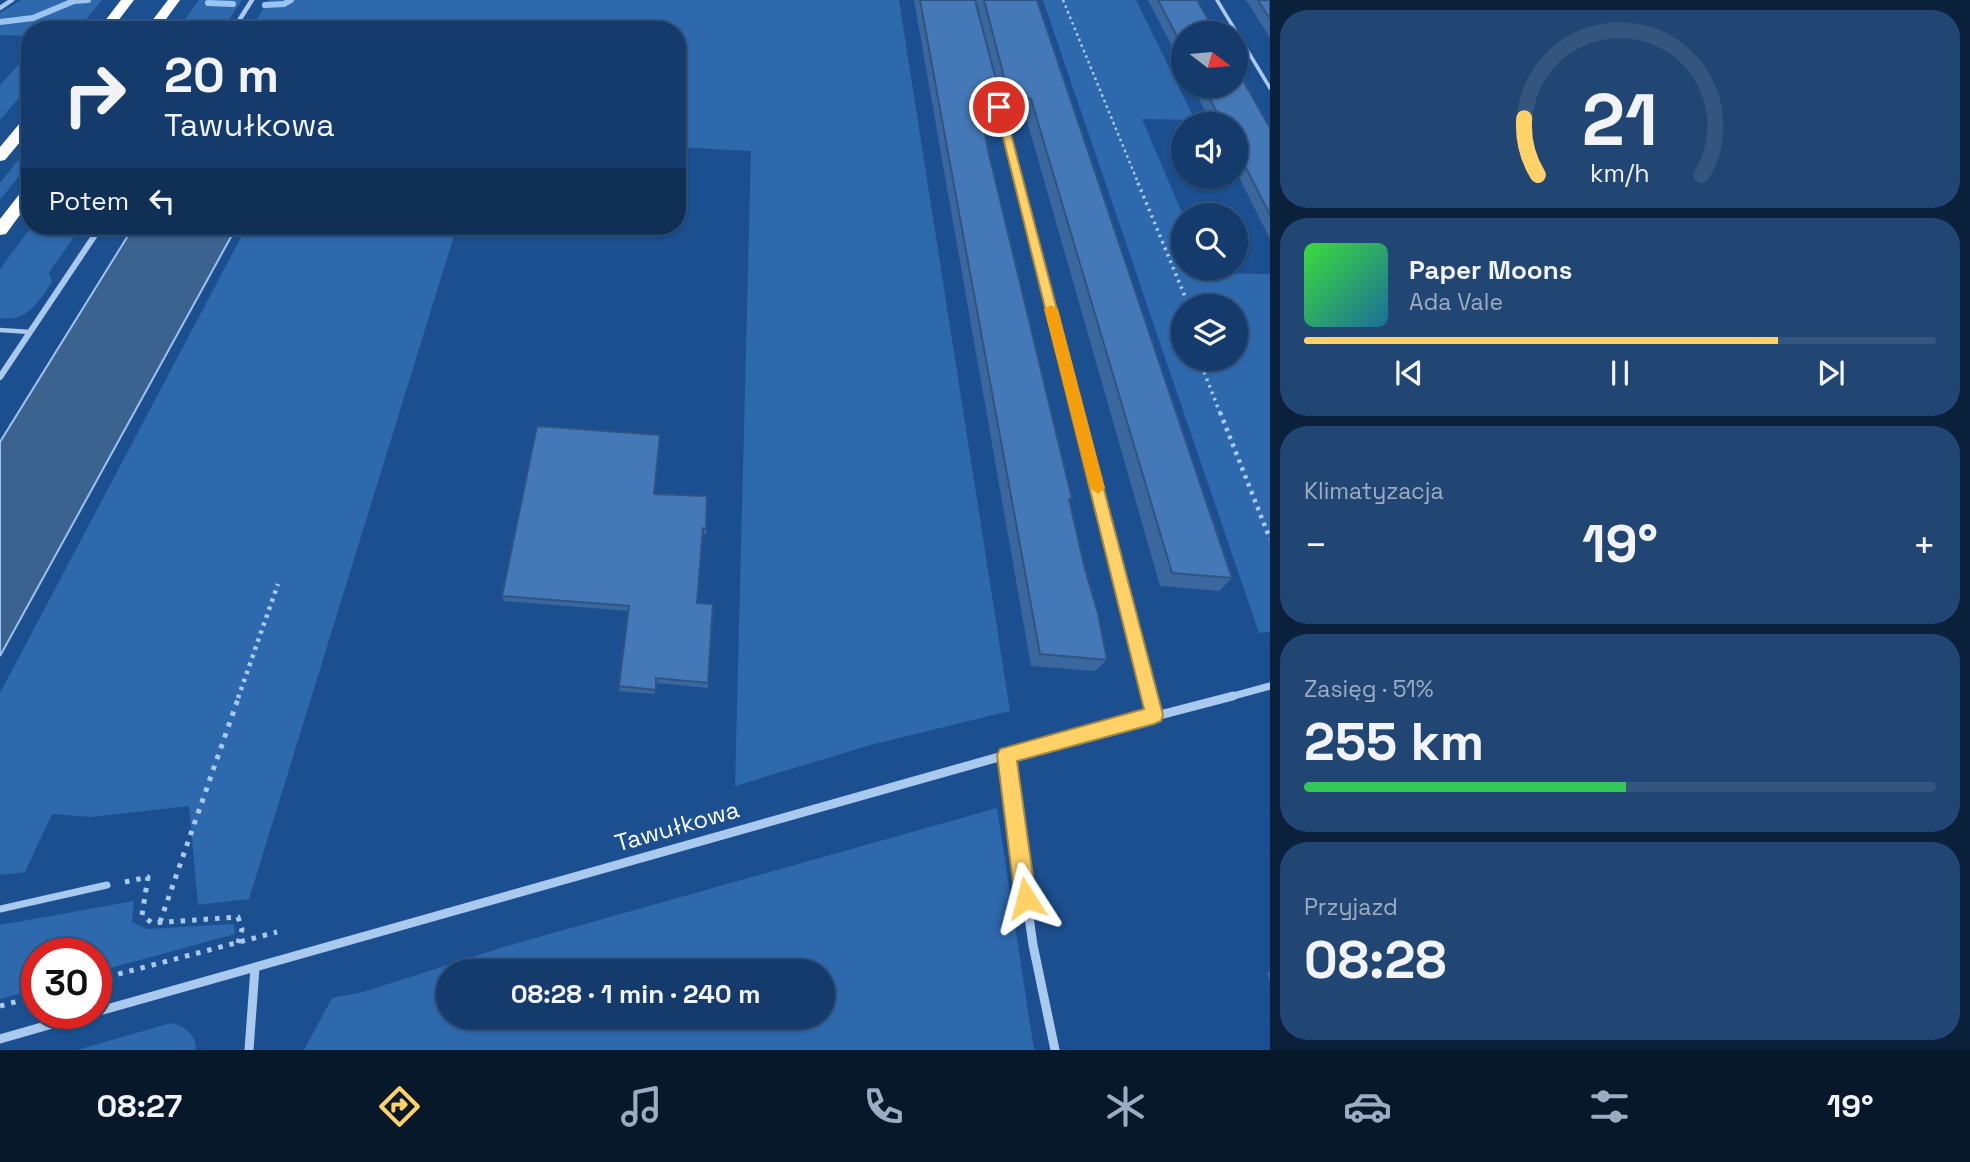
<!DOCTYPE html>
<html lang="pl">
<head>
<meta charset="utf-8">
<style>
  :root { --surface:#143b6b; --page:#214673; --text:#f1f3f6; --muted:#9dadc1; --line:#33557e; --accent:#ffd166 }
  body { margin:0; font-family:"Space Grotesk",sans-serif; background:var(--page); color:var(--text); height:100vh; display:flex; flex-direction:column; font-size:26px; white-space:nowrap }
  * { box-sizing:border-box; margin:0 }
  p { font-size:23px; color:var(--muted) }
  .icon { flex:none; width:38px; height:38px; fill:none; stroke:currentColor; stroke-width:2; stroke-linecap:round; stroke-linejoin:round }
  .map { position:relative; flex:1; overflow:hidden }
  .side { display:flex; flex-direction:column; gap:10px; padding:10px; background:#0b203b; width:700px }
  .side>* { flex:none }
  .top-card { position:absolute; left:21px; top:21px; width:665px; height:214px; border-radius:28px; box-shadow:0 2px 5px #0004,0 0 0 2px var(--line); background:#143b6b; color:var(--text); overflow:hidden }
  .needle { width:46px; rotate:106deg }
  .tools { position:absolute; left:1171px; top:21px; display:grid; gap:14px }
  .tools a { display:grid; place-items:center; width:77px; height:77px; border-radius:50%; background:var(--surface); box-shadow:0 2px 5px #0004,0 0 0 2px var(--line); font-size:35px }
  .speed { position:absolute; left:21px; top:938px; display:flex; gap:14px; font-size:35px; font-weight:700; text-align:center }
  .speed>* { display:grid; place-content:center; width:91px; height:91px; border-radius:50%; background:var(--surface); box-shadow:0 2px 5px #0004,0 0 0 2px var(--line); line-height:1 }
  .speed .limit { border:10px solid #d22; background:#fff; color:#111 }
  .pin { position:absolute; display:grid; place-items:center; width:60px; height:60px; color:#fff; margin:-30px; border:4px solid #fff; border-radius:50%; box-shadow:0 2px 7px #0007 }
  .me { position:absolute; width:77px; margin:-38px; rotate:351deg; stroke-linejoin:round; filter:drop-shadow(0 0 5px #0008) }
  .turn { display:flex; align-items:center; gap:24px; height:147px; padding:0 28px; font-size:32px }
  .turn .icon { width:91px; height:91px; stroke-width:2.5 }
  .turn b { display:block; font-size:49px; line-height:60px }
  .then { display:flex; align-items:center; height:66px; padding:0 28px; background:#0003; gap:14px; font-size:26px }
  .big { font-size:52px; font-weight:700; line-height:1.1 }
  .side .card { flex:1; display:flex; flex-direction:column; justify-content:center; gap:10px; min-width:0; padding:0 24px; border-radius:28px; background:var(--page) }
  .side .dial { align-items:center; gap:0 }
  .dial svg { height:182px; overflow:visible; fill:none; stroke:var(--line); stroke-width:7; stroke-linecap:round; text-anchor:middle }
  .dial text { fill:var(--text); stroke:none }
  .song { display:flex; align-items:center; gap:21px }
  .cover { width:84px; height:84px; border-radius:10px; background:linear-gradient(135deg,hsl(120 70% 55%),hsl(200 70% 35%)) }
  .played { height:7px; border-radius:4px; background:linear-gradient(90deg,var(--accent) 75%,var(--line) 75%) }
  .keys { display:flex; justify-content:space-around; direction:ltr }
  .heat { display:flex; justify-content:space-between; align-items:center; font-size:38px; direction:ltr }
  .charge { height:10px; border-radius:5px; background:linear-gradient(90deg,#34c759 51%,var(--line) 0) }
  .trip { position:absolute; left:436px; top:959px; width:399px; height:70px; border-radius:35px; background:var(--surface); box-shadow:0 2px 5px #0004,0 0 0 2px var(--line); font-weight:700; line-height:70px; text-align:center }
  .tabs { display:flex; height:112px; justify-content:space-around; align-items:center; background:#08182b; color:var(--muted) }
  .tabs .icon { width:49px; height:49px }
  .tabs .active { color:var(--accent) }
  .tabs b { font-size:32px; color:var(--text) }
  main { display:flex; flex:1; min-height:0 }
  .map>svg:first-child { display:block }
  .green { fill:#2e69ad; fill-rule:evenodd }
  .water { fill:#3c6290; stroke:#9cc4f0; stroke-width:2 }
  .lines { fill:none; stroke-linecap:round; stroke-linejoin:round }
  .stream { stroke:#9cc4f0; stroke-width:6 }
  .path-far3 { stroke:#a9c9ee; stroke-width:2.5; stroke-dasharray:2.5 3.5; stroke-linecap:butt }
  .path-far2 { stroke:#a9c9ee; stroke-width:3.5; stroke-dasharray:2.5 4.5; stroke-linecap:butt }
  .path-far1 { stroke:#a9c9ee; stroke-width:4.5; stroke-dasharray:3.5 5; stroke-linecap:butt }
  .path { stroke:#a9c9ee; stroke-width:5; stroke-dasharray:4.5 7; stroke-linecap:butt }
  .service-far3 { stroke:#a9c9ee; stroke-width:3.5 }
  .service-far2 { stroke:#a9c9ee; stroke-width:4.5 }
  .service-far1 { stroke:#a9c9ee; stroke-width:5 }
  .service { stroke:#a9c9ee; stroke-width:7 }
  .minor-far3 { stroke:#a9c9ee; stroke-width:4.5 }
  .minor-far2 { stroke:#a9c9ee; stroke-width:6 }
  .minor-far1 { stroke:#a9c9ee; stroke-width:7 }
  .minor { stroke:#a9c9ee; stroke-width:9 }
  .motorway { fill:#fff; fill-rule:evenodd }
  .wall { fill:#3a679d }
  .building { fill:#4478b7; stroke:#305480; stroke-width:2 }
  .route { fill:#ffd166; stroke:#a68842; stroke-width:2 }
  .slow { fill:#f59e0b }
  .labels { text-anchor:middle; dominant-baseline:central; stroke-width:7; stroke-linejoin:round; paint-order:stroke }
  .near-street-label { font-size:24px; fill:#fff; stroke:#1b4f8f }
</style>
</head>
<body>
<main>
<div class="map">
<svg width="1270" height="1050" viewBox="0 0 1270 1050">
  <rect width="100%" height="100%" fill="#1b4f8f"/>
  <g class="green">
    <path d="M21 0H102L77 30H30V36L0 35V13Z"/>
    <path d="M199 0H242L222 30H177Z"/>
    <path d="M269 0H899L1010 711 874 744 735 786 751 151 677 147V30H250Z"/>
    <path d="M1043 0H1136L1195 120 1142 119 1183 215V268H1206L1208 273 1270 274V632L1259 633ZM1183 306H1236V359H1183Z"/>
    <path d="M30 52V85L0 120V85Z"/>
    <path d="M30 145V162L0 200V183Z"/>
    <path d="M32 226H91L73 238 49 273 52 282C38 302 28 322 0 318V269Z"/>
    <path d="M247 226H457L249 899 198 905 189 806 91 817 52 814 25 872 0 875V693Z"/>
    <path d="M997 808 1034 1050H304L332 998 363 992 507 946ZM448 971H822V1017H448Z"/>
    <path d="M134 901 132 922 147 929 234 924 235 934 96 972V954H37V989L0 999V925Z"/>
    <path d="M171 1023C185 1026 196 1035 196 1050H77Z"/>
  </g>
  <path class="water" d="M134 226H237L0 656V442Z"/>
  <g class="lines">
    <g class="stream">
      <path d="M208 3 233 4"/>
      <path d="M265 5 284 4 291 0"/>
      <path d="M0 22 33 18 74 1 88 0"/>
    </g>
    <path class="path-far3" d="M1063 0 1139 185"/>
    <g class="path-far2">
      <path d="M1138 183 1189 306"/>
      <path d="M1199 359 1220 413"/>
    </g>
    <g class="path-far1">
      <path d="M1220 412 1270 539"/>
      <path d="M238 698 278 584"/>
    </g>
    <g class="path">
      <path d="M125 882 148 877 142 915 152 923 238 917 242 929 238 943"/>
      <path d="M160 922 239 696"/>
      <path d="M96 980 277 932"/>
      <path d="M0 1006 37 996"/>
    </g>
    <g class="service-far3">
      <path d="M1217 0 1270 88"/>
      <path d="M996 98 1018 185"/>
    </g>
    <g class="service-far2">
      <path d="M1018 183 1077 413"/>
      <path d="M0 330 30 332"/>
    </g>
    <path class="service-far1" d="M1076 412 1150 698"/>
    <g class="service">
      <path d="M1149 696 1154 715"/>
      <path d="M0 909 107 885"/>
    </g>
    <g class="minor-far3">
      <path d="M0 8 12 0"/>
      <path d="M233 30 252 0"/>
    </g>
    <path class="minor-far2" d="M0 377 101 226"/>
    <path class="minor-far1" d="M1226 698 1270 686"/>
    <g class="minor">
      <path d="M1006 755 1033 945 1055 1050"/>
      <path d="M96 1012 1006 755 1233 696"/>
      <path d="M0 1039 91 1013"/>
      <path d="M249 1050 255 968"/>
    </g>
    <g class="motorway">
      <path d="M121 0H134L111 30H98Z"/>
      <path d="M168 0H180L158 30H145Z"/>
      <path d="M30 116V130L5 160 0 161V147L25 117Z"/>
      <path d="M30 185V201L6 234 0 235V219L25 187Z"/>
    </g>
  </g>
  <g class="wall">
    <path d="M914 0H975L998 88 976 0H1037L1232 578 1219 591 1160 586 1025 114 1004 111 1000 95 994 110 980 108 988 150 1072 499 1070 502 1107 660 1095 671 1031 666Z"/>
    <path d="M1148 0H1197L1183 33V68Z"/>
    <path d="M1246 0H1270V38Z"/>
    <path d="M1192 86H1236L1270 128V239L1236 171V124H1212Z"/>
    <path d="M654 494 706 529V534H703L697 603 708 683V688L656 683 655 694 619 691 628 611 504 601 502 596Z"/>
    <path d="M1270 971V982L1267 972Z"/>
  </g>
  <g class="building">
    <path d="M920 0H975L1000 95 977 91 988 150 1072 499H1069L1085 569 1098 613 1107 660 1040 654Z"/>
    <path d="M984 0H1037L1232 578 1172 573 1031 99 1009 96Z"/>
    <path d="M1158 0H1197L1216 33H1183V48Z"/>
    <path d="M1258 0H1270V19Z"/>
    <path d="M1236 68 1270 128V215L1236 148V124H1223L1203 86H1236Z"/>
    <path d="M537 426 660 435 654 494 707 496 706 529 703 528 697 603 713 604 708 683 656 678V690L619 686 629 606 502 596Z"/>
  </g>
  <path class="route" d="M995 105 1004 107 1163 715 1161 721 1154 724 1017 761 1036 898 1033 905 1026 908 1018 905 1015 898 997 755 1000 749 1144 709Z"/>
  <path class="slow" d="M1051 305 1058 309 1105 488 1098 494 1090 488 1044 309Z"/>
  <g class="labels">
    <g class="near-street-label">
      <text transform="translate(677 826) rotate(-16)">Tawułkowa</text>
    </g>
  </g>
</svg>
<div class="tools">
<a><svg class="needle" viewBox="-14 -14 28 28"><path d="M0-13l5 13h-10z" fill="#e53935"/><path d="M0 13l5-13h-10z" fill="#9dadc1"/></svg></a>
<a><svg class="icon" aria-label="sound" viewBox="0 0 24 24"><path d="M4 9h4l5-4v14l-5-4H4zM17 9q2 3 0 6"/></svg></a>
<a><svg class="icon" aria-label="search" viewBox="0 0 24 24"><circle cx="10" cy="10" r="6"/><path d="M15 15l6 6"/></svg></a>
<a><svg class="icon" aria-label="layers" viewBox="0 0 24 24"><path d="M12 4l9 5-9 5-9-5zM3 14l9 5 9-5"/></svg></a>
</div>
<div class="speed"><div class="limit">30</div></div>
<div class="pin" style="left:999px;top:107px;background:#d93025"><svg class="icon" aria-label="arrive" viewBox="0 0 24 24"><path d="M6 21V4h12l-3 4 3 4H6"/></svg></div>
<svg class="me" style="left:1026px;top:898px" viewBox="-20 -20 40 40"><path d="M0-17L14 15 0 8-14 15z" fill="#ffd166" stroke="#fff" stroke-width="4"/></svg>
<div class="trip">08:28 · 1 min · 240 m</div>
<div class="top-card">
<div class="turn"><svg class="icon" aria-label="right" viewBox="0 0 24 24"><path d="M7 20v-9h11M14 6l5 5-5 5"/></svg><div><b>20 m</b>Tawułkowa</div></div>
<div class="then">Potem<svg class="icon" aria-label="left" viewBox="0 0 24 24"><path d="M17 20v-9H6M10 6l-5 5 5 5"/></svg></div>
</div>
</div>
<section class="side">
<div class="card dial"><svg viewBox="0 0 100 80">
<path d="M14 69A42 42 0 1 1 86 69"/>
<path d="M14 69A42 42 0 0 1 8 44" stroke="#ffd166"/>
<text x="50" y="56" font-size="32" font-weight="700">21</text>
<text x="50" y="72" font-size="11">km/h</text>
</svg></div>
<div class="card">
<div class="song"><i class="cover"></i><div><b>Paper Moons</b><p>Ada Vale</p></div></div>
<div class="played"></div>
<div class="keys"><svg class="icon" aria-label="previous" viewBox="0 0 24 24"><path d="M18 5L8 12l10 7zM5 5v14"/></svg><svg class="icon" aria-label="pause" viewBox="0 0 24 24"><path d="M8 5v14M16 5v14"/></svg><svg class="icon" aria-label="next" viewBox="0 0 24 24"><path d="M6 5l10 7-10 7zM19 5v14"/></svg></div>
</div>
<div class="card"><p>Klimatyzacja</p>
<div class="heat"><a>−</a><b class="big">19°</b><a>+</a></div>
</div>
<div class="card"><p>Zasięg · 51%</p><b class="big">255 km</b><div class="charge"></div></div>
<div class="card"><p>Przyjazd</p><b class="big">08:28</b></div>
</section>
</main>
<nav class="tabs">
<b>08:27</b>
<svg class="icon active" aria-label="directions" viewBox="0 0 24 24"><path d="M12 3l9 9-9 9-9-9zM9 14v-3h6M13 9l2 2-2 2"/></svg>
<svg class="icon" aria-label="music" viewBox="0 0 24 24"><path d="M9 18V5l10-2v13"/><circle cx="6" cy="18" r="3"/><circle cx="16" cy="16" r="3"/></svg>
<svg class="icon" aria-label="phone" viewBox="0 0 24 24"><path d="M5 4h4l2 5-3 2q2 4 5 5l2-3 5 2v4C11 20 4 13 5 4z"/></svg>
<svg class="icon" aria-label="climate" viewBox="0 0 24 24"><path d="M12 3v18M4 7l16 10M4 17L20 7"/></svg>
<svg class="icon" aria-label="car" viewBox="0 0 24 24"><path d="M5 17H2v-5l4-1 3-4h7l3 4 3 1v5h-3M9 17h6M6 11h13"/><circle cx="7" cy="17" r="2"/><circle cx="17" cy="17" r="2"/></svg>
<svg class="icon" aria-label="filters" viewBox="0 0 24 24"><path d="M4 7h16M4 17h16"/><circle cx="9" cy="7" r="2"/><circle cx="15" cy="17" r="2"/></svg>
<b>19°</b>
</nav>
</body>
</html>
